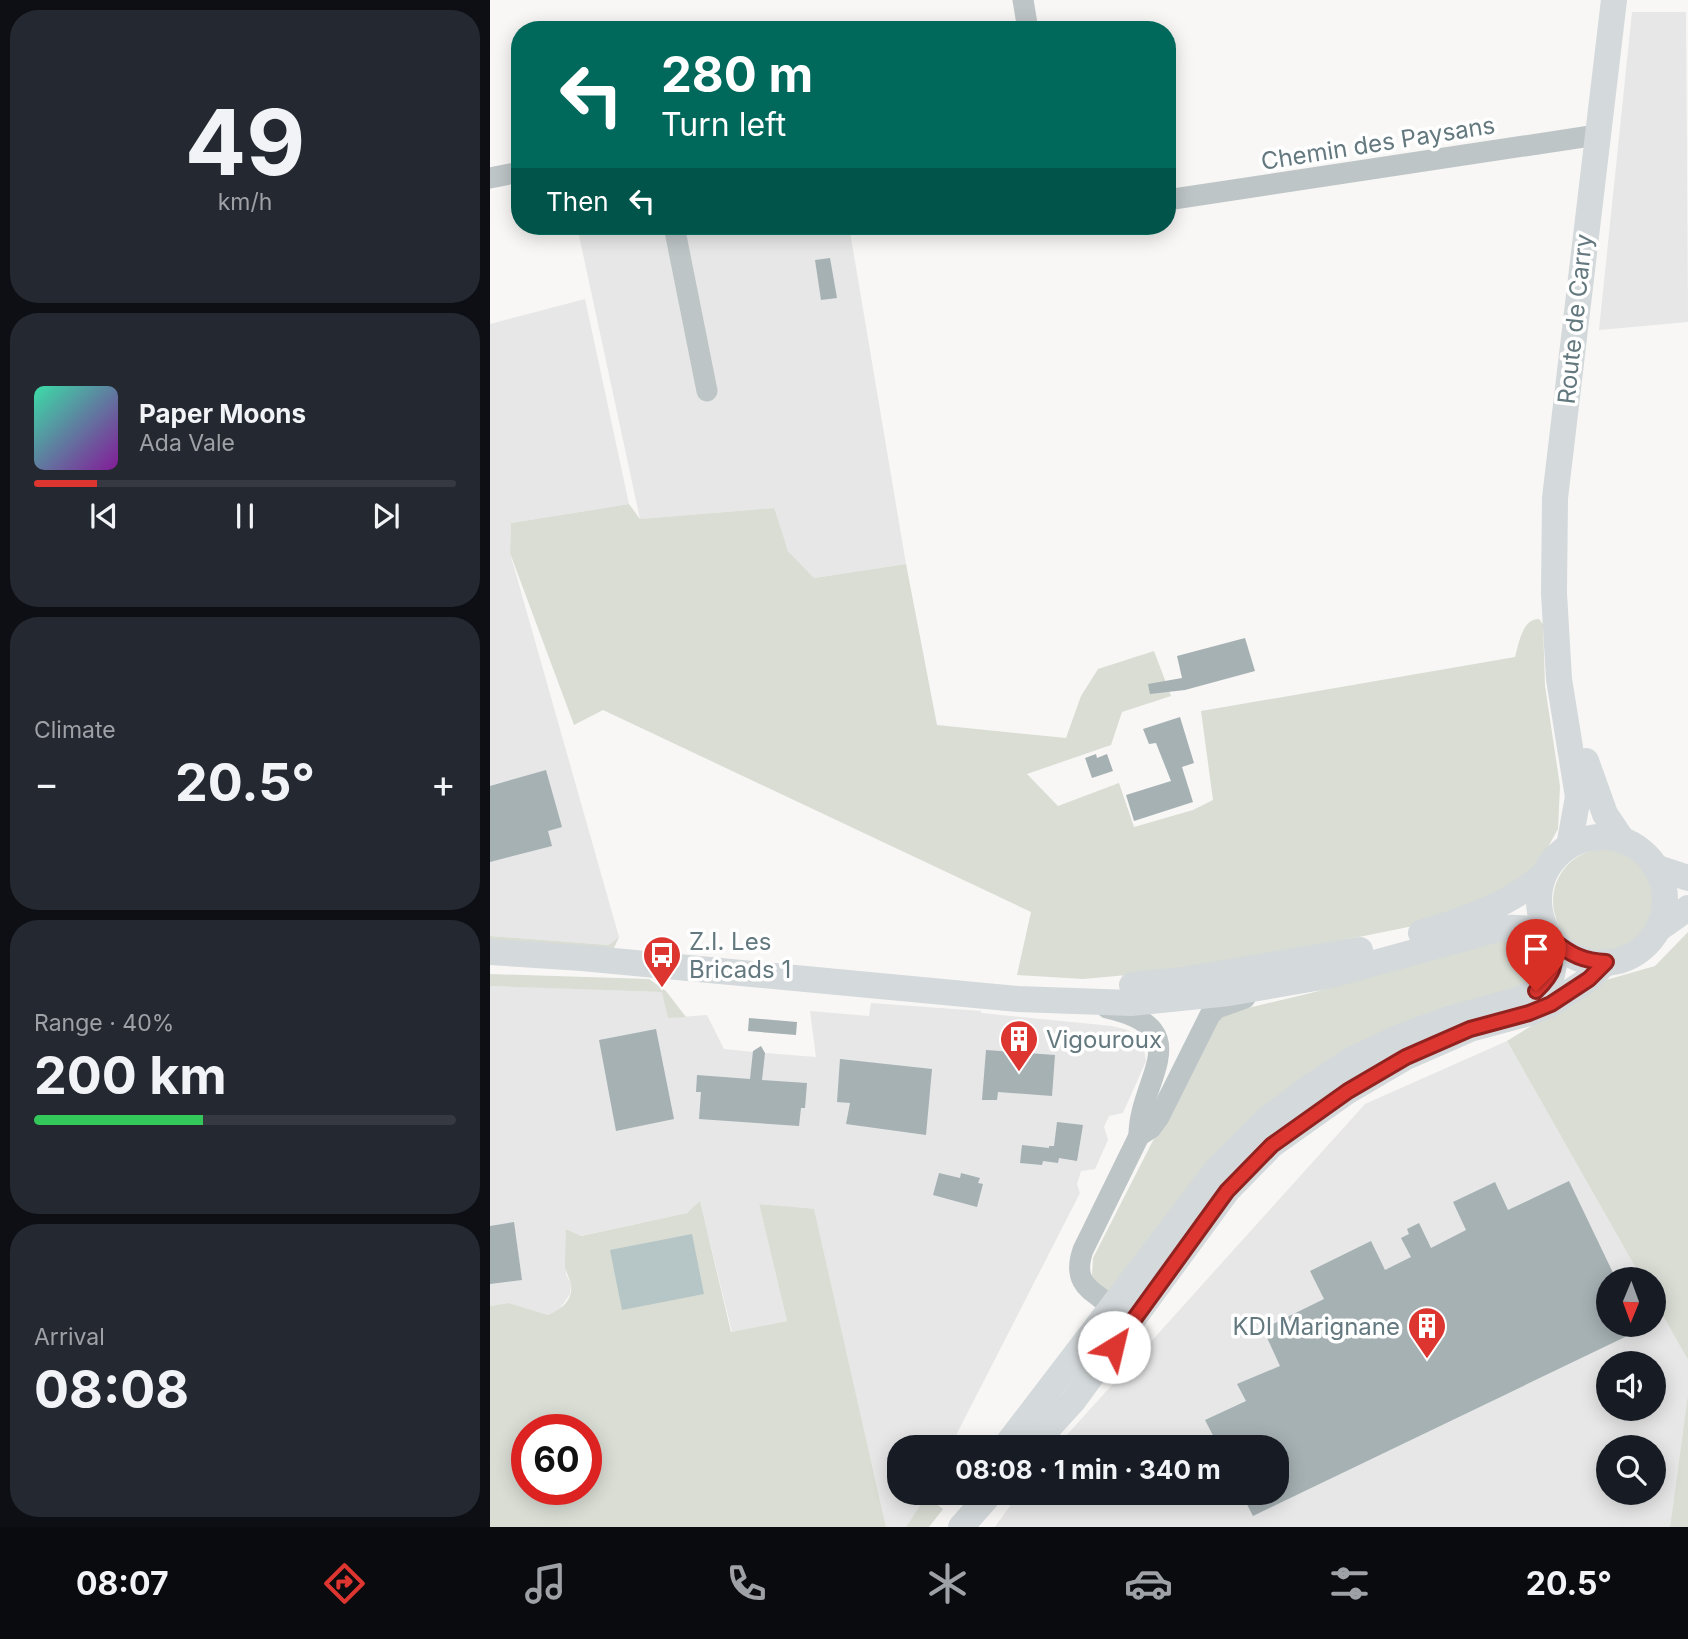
<!DOCTYPE html>
<html lang="en">
<head>
<meta charset="utf-8">
<style>
  :root { --surface:#171b24; --page:#242831; --text:#f1f3f6; --muted:#9ea1a6; --line:#363941; --accent:#dd3530 }
  body { margin:0; font-family:Inter,sans-serif; background:var(--page); color:var(--text); height:100vh; display:flex; flex-direction:column; font-size:26px; white-space:nowrap }
  * { box-sizing:border-box; margin:0 }
  p { font-size:23px; color:var(--muted) }
  .icon { flex:none; width:38px; height:38px; fill:none; stroke:currentColor; stroke-width:2; stroke-linecap:round; stroke-linejoin:round }
  .map { position:relative; flex:1; overflow:hidden }
  .side { display:flex; flex-direction:column; gap:10px; padding:10px; background:#0d0f14; width:490px }
  .side>* { flex:none }
  .banner { position:absolute; left:21px; top:21px; width:665px; height:214px; border-radius:28px; box-shadow:0 4px 18px #0003; background:#00695c; color:#fff; overflow:hidden }
  .needle { width:46px; rotate:181deg }
  .buttons { position:absolute; left:1106px; top:1267px; display:grid; gap:14px }
  .buttons a { display:grid; place-items:center; width:70px; height:70px; border-radius:50%; background:var(--surface); box-shadow:0 4px 18px #0003; font-size:35px }
  .speed { position:absolute; left:21px; top:1414px; display:flex; gap:14px; font-size:35px; font-weight:700; text-align:center }
  .speed>* { display:grid; place-content:center; width:91px; height:91px; border-radius:50%; background:var(--surface); box-shadow:0 4px 18px #0003; line-height:1 }
  .speed .limit { border:10px solid #d22; background:#fff; color:#111 }
  .pin { position:absolute; display:grid; place-items:center; width:60px; height:60px; color:#fff; margin:-72px -30px; border-radius:50% 50% 50% 0; rotate:-45deg; box-shadow:0 0 7px #0007 }
  .pin .icon { rotate:45deg }
  .me { position:absolute; width:77px; margin:-38px; rotate:36deg; stroke-linejoin:round; filter:drop-shadow(0 0 5px #0008) }
  .turn { display:flex; align-items:center; gap:24px; height:147px; padding:0 35px; font-size:32px }
  .turn .icon { width:91px; height:91px; stroke-width:2.5 }
  .turn b { display:block; font-size:49px; line-height:60px }
  .then { display:flex; align-items:center; height:66px; padding:0 35px; background:#0003; gap:14px; font-size:26px }
  .big { font-size:52px; font-weight:700; line-height:1.1 }
  .side .tile { flex:1; display:flex; flex-direction:column; justify-content:center; gap:10px; min-width:0; padding:0 24px; border-radius:28px; background:var(--page) }
  .side .dial { align-items:center; gap:0 }
  .dial b { font-size:91px; line-height:1 }
  .song { display:flex; align-items:center; gap:21px }
  .cover { width:84px; height:84px; border-radius:10px; background:linear-gradient(135deg,hsl(160 70% 55%),hsl(290 70% 35%)) }
  .played { height:7px; border-radius:4px; background:linear-gradient(90deg,var(--accent) 15%,var(--line) 15%) }
  .keys { display:flex; justify-content:space-around; direction:ltr }
  .heat { display:flex; justify-content:space-between; align-items:center; font-size:38px; direction:ltr }
  .charge { height:10px; border-radius:5px; background:linear-gradient(90deg,#34c759 40%,var(--line) 0) }
  .trip { position:absolute; left:397px; top:1435px; width:402px; height:70px; border-radius:28px; background:var(--surface); box-shadow:0 4px 18px #0003; font-weight:700; line-height:70px; text-align:center }
  .menu { display:flex; height:112px; justify-content:space-around; align-items:center; background:#090b0e; color:var(--muted) }
  .menu .icon { width:49px; height:49px }
  .menu .active { color:var(--accent) }
  .menu b { font-size:32px; color:var(--text) }
  main { display:flex; flex:1; min-height:0 }
  .map>svg:first-child { display:block }
  .built { fill:#e6e7e6; fill-rule:evenodd }
  .green { fill:#d9ddd4; fill-rule:evenodd }
  .water { fill:#b6c5c6 }
  .building { fill:#a6b1b4 }
  .lines { fill:none; stroke-linecap:round; stroke-linejoin:round }
  .minor { stroke:#bec5c7; stroke-width:21 }
  .major { stroke:#d4d9db; stroke-width:26 }
  .route-casing { stroke:#90221f; stroke-width:18 }
  .route { stroke:#dd3530; stroke-width:12 }
  .labels { text-anchor:middle; dominant-baseline:central; stroke-width:7; stroke-linejoin:round; paint-order:stroke }
  .street-label { font-size:24px; fill:#64797f; stroke:#fff }
  .poi-label { font-size:24px; fill:#64797f; stroke:#fff; text-anchor:start }
</style>
</head>
<body>
<main>
<section class="side">
<div class="tile dial"><b>49</b><p>km/h</p></div>
<div class="tile">
<div class="song"><i class="cover"></i><div><b>Paper Moons</b><p>Ada Vale</p></div></div>
<div class="played"></div>
<div class="keys"><svg class="icon" aria-label="previous" viewBox="0 0 24 24"><path d="M18 5L8 12l10 7zM5 5v14"/></svg><svg class="icon" aria-label="pause" viewBox="0 0 24 24"><path d="M8 5v14M16 5v14"/></svg><svg class="icon" aria-label="next" viewBox="0 0 24 24"><path d="M6 5l10 7-10 7zM19 5v14"/></svg></div>
</div>
<div class="tile"><p>Climate</p>
<div class="heat"><a>−</a><b class="big">20.5°</b><a>+</a></div>
</div>
<div class="tile"><p>Range · 40%</p><b class="big">200 km</b><div class="charge"></div></div>
<div class="tile"><p>Arrival</p><b class="big">08:08</b></div>
</section>
<div class="map">
<svg width="1198" height="1527" viewBox="0 0 1198 1527">
  <rect width="100%" height="100%" fill="#f8f7f5"/>
  <g class="built">
    <path d="M1142 12H1196L1198 322 1109 330Z"/>
    <path d="M87 226H359L416 564 324 578 298 551 283 508 150 519Z"/>
    <path d="M95 299 139 504 21 523 20 553 129 937 120 945 0 936V324Z"/>
    <path d="M0 986 173 992 178 1018 217 1015 234 1049 263 1052 269 1049 275 1053 326 1057 320 1011 379 1016 381 1003 491 1011V1013L622 1026 638 1030 653 1044 656 1061 633 1113 619 1116 614 1127 618 1140 605 1169 591 1171 587 1184 590 1193 460 1447H410V1493H432L436 1496 416 1527H396L324 1210 269 1204 297 1321 242 1332 210 1202 197 1213 90 1236 77 1229 76 1274 81 1284 80 1294 69 1310 58 1315 19 1303 0 1306Z"/>
    <path d="M1017 1041 1152 1279H1118V1325H1164V1300L1198 1360V1394L1180 1527H505L529 1493H788V1447H566L875 1104ZM1118 1363H1164V1409H1118ZM1118 1447H1164V1493H1118Z"/>
  </g>
  <g class="green">
    <path d="M139 504 150 519 284 508 298 551 324 578 416 564 447 725 576 738 591 696 608 669 664 651 681 696 632 712 621 745 537 774 568 806 629 783 644 827 703 810 723 800 711 711 1025 657C1029 643 1032 619 1049 619L1053 624 1055 686 1070 786 1068 829 1048 865 1008 897 943 922 715 968 593 979 527 975 541 912 113 710 84 725 20 553 21 523Z"/>
    <circle cx="1115" cy="901" r="52"/>
    <path d="M1198 932V1360L1164 1300V1279H1152L1017 1041 1116 980 1165 966Z"/>
    <path d="M0 936 119 945 129 937 124 948 0 945Z"/>
    <path d="M1028 936C1041 941 1064 949 1056 967 1041 1001 982 991 957 1012 845 1105 733 1198 621 1291L615 1290 602 1277 603 1258 721 1027 729 1018 741 1012 821 993Z"/>
    <path d="M0 974 159 979 176 991 196 1017 178 1018 172 992 0 986Z"/>
    <path d="M210 1201 241 1332 297 1321 269 1204 324 1209 396 1527H0V1306L19 1303 58 1315C70 1310 83 1301 81 1285 80 1278 75 1272 75 1264 75 1252 76 1240 76 1229L91 1236 197 1213ZM37 1430H96V1489H37Z"/>
    <path d="M1198 1394V1527H1180Z"/>
    <path d="M436 1496 453 1509 439 1527H416Z"/>
  </g>
  <path class="water" d="M202 1234 214 1294 132 1310 120 1250Z"/>
  <g class="building">
    <path d="M340 258 347 298 331 300 325 260Z"/>
    <path d="M755 638 765 671 695 690 660 694 658 684 692 678 687 656Z"/>
    <path d="M690 717 704 763 692 767 703 802 644 821 636 795 681 781 666 743 659 744 653 729Z"/>
    <path d="M606 754 607 758 617 754 623 771 602 778 595 758Z"/>
    <path d="M56 770 72 827 58 831 62 846 0 862V786Z"/>
    <path d="M259 1018 307 1022 306 1035 258 1031Z"/>
    <path d="M166 1029 184 1119 126 1131 109 1040Z"/>
    <path d="M271 1046 275 1053 272 1080 317 1083 315 1108H311L309 1126 209 1119 211 1092H206L207 1075 260 1079 263 1051Z"/>
    <path d="M496 1050 565 1055 562 1096 508 1092 507 1100H492Z"/>
    <path d="M350 1059 442 1069 436 1135 356 1124 360 1103 347 1102Z"/>
    <path d="M567 1122 593 1125 587 1161 569 1158 568 1163 553 1161 552 1165 530 1163 532 1145 559 1148V1146H564Z"/>
    <path d="M449 1173 470 1178 471 1173 490 1178 488 1183 493 1184 487 1207 443 1195Z"/>
    <path d="M1079 1181 1126 1279H1118V1325H1160L763 1516 751 1493H788V1447H729L715 1420 756 1401 747 1384 790 1366 773 1329 834 1299 820 1271 881 1241 895 1270 921 1257 911 1238 919 1234 917 1229 929 1223 941 1248 976 1230 963 1202 1005 1182 1018 1210Z"/>
    <path d="M24 1222 32 1280 0 1284V1226Z"/>
  </g>
  <g class="lines">
    <g class="minor">
      <path d="M533 0 538 30"/>
      <path d="M0 178 30 172"/>
      <path d="M677 200 1107 135"/>
      <path d="M184 226 217 391"/>
      <path d="M617 1008C711 1029 648 1080 649 1136"/>
      <path d="M629 1320C622 1292 577 1296 593 1250L649 1136 661 1128 669 1117 720 1015 727 1008 755 998"/>
    </g>
    <g class="major">
      <path d="M1096 761 1115 814 1133 841"/>
      <circle cx="1112" cy="900" r="63"/>
      <path d="M1079 846 1088 797 1069 679 1064 593 1065 498 1124 0"/>
      <path d="M1165 867 1198 878"/>
      <path d="M1167 930 1198 908"/>
      <path d="M931 933C975 920 1020 905 1054 874"/>
      <path d="M0 952 92 958 528 999 641 1003 739 993 837 976 1012 928C1030 927 1043 928 1060 936"/>
      <path d="M642 985 693 980 870 950"/>
      <path d="M515 1447 728 1168 775 1121 820 1087 861 1060 910 1037 959 1019 1028 1000 1046 991 1062 975 1065 960 1064 941"/>
      <path d="M541 1447 583 1401 737 1191 782 1145 858 1091 916 1057 980 1029 1039 1013 1061 1004 1099 979 1116 962"/>
      <path d="M471 1527 501 1493"/>
    </g>
  </g>
  <g class="lines">
    <defs>
      <path id="route" d="M624 1347 737 1191 782 1145 858 1091 916 1057 980 1029 1039 1013 1061 1004 1099 979 1116 962C1094 961 1081 955 1064 941 1065 967 1065 972 1046 991"/>
    </defs>
    <use href="#route" class="route-casing"/>
    <use href="#route" class="route"/>
  </g>
  <defs>
    <symbol id="bus-pin" viewBox="-11 -11 22 30"><path d="M0 17L-7.5 6A9.5 9.5 0 1 1 7.5 6Z" fill="#dd3530" stroke="#fff"/><path d="M-5-6H5V4H4V6H2V4H-2V6H-4V4H-5ZM-3.5-4V0h7V-4ZM-3.5 1.2v1.5H-2V1.2ZM2 1.2v1.5H3.5V1.2Z" fill="#fff"/></symbol>
    <symbol id="building-pin" viewBox="-11 -11 22 30"><path d="M0 17L-7.5 6A9.5 9.5 0 1 1 7.5 6Z" fill="#dd3530" stroke="#fff"/><path d="M-4-6H4V6H1V3H-1V6H-4ZM-2.5-4.3h1.7v1.8h-1.7ZM.8-4.3h1.7v1.8H.8ZM-2.5-1h1.7V.8h-1.7ZM.8-1h1.7V.8H.8Z" fill="#fff"/></symbol>
  </defs>
  <g fill-rule="evenodd">
    <use href="#bus-pin" x="150" y="933" width="44" height="60"/>
    <use href="#building-pin" x="507" y="1017" width="44" height="60"/>
    <use href="#building-pin" x="915" y="1304" width="44" height="60"/>
  </g>
  <g class="labels">
    <g class="street-label">
      <text transform="translate(888 143) rotate(-9)">Chemin des Paysans</text>
      <text transform="translate(1085 319) rotate(-84)">Route de Carry</text>
    </g>
    <g class="poi-label">
      <text x="199" y="941">Z.I. Les<tspan x="199" dy="28">Bricads 1</tspan></text>
      <text x="556" y="1039">Vigouroux</text>
      <text x="910" y="1326" text-anchor="end">KDI Marignane</text>
    </g>
  </g>
</svg>
<div class="buttons">
<a><svg class="needle" viewBox="-14 -14 28 28"><path d="M0-13l5 13h-10z" fill="#e53935"/><path d="M0 13l5-13h-10z" fill="#9ea1a6"/></svg></a>
<a><svg class="icon" aria-label="sound" viewBox="0 0 24 24"><path d="M4 9h4l5-4v14l-5-4H4zM17 9q2 3 0 6"/></svg></a>
<a><svg class="icon" aria-label="search" viewBox="0 0 24 24"><circle cx="10" cy="10" r="6"/><path d="M15 15l6 6"/></svg></a>
</div>
<div class="speed"><div class="limit">60</div></div>
<div class="pin" style="left:1046px;top:991px;background:#d93025"><svg class="icon" aria-label="arrive" viewBox="0 0 24 24"><path d="M6 21V4h12l-3 4 3 4H6"/></svg></div>
<svg class="me" style="left:624px;top:1347px" viewBox="-20 -20 40 40"><circle r="19" fill="#fff"/><path d="M0-13L10 11 0 6-10 11z" fill="#dd3530"/></svg>
<div class="trip">08:08 · 1 min · 340 m</div>
<div class="banner">
<div class="turn"><svg class="icon" aria-label="left" viewBox="0 0 24 24"><path d="M17 20v-9H6M10 6l-5 5 5 5"/></svg><div><b>280 m</b>Turn left</div></div>
<div class="then">Then<svg class="icon" aria-label="left" viewBox="0 0 24 24"><path d="M17 20v-9H6M10 6l-5 5 5 5"/></svg></div>
</div>
</div>
</main>
<nav class="menu">
<b>08:07</b>
<svg class="icon active" aria-label="directions" viewBox="0 0 24 24"><path d="M12 3l9 9-9 9-9-9zM9 14v-3h6M13 9l2 2-2 2"/></svg>
<svg class="icon" aria-label="music" viewBox="0 0 24 24"><path d="M9 18V5l10-2v13"/><circle cx="6" cy="18" r="3"/><circle cx="16" cy="16" r="3"/></svg>
<svg class="icon" aria-label="phone" viewBox="0 0 24 24"><path d="M5 4h4l2 5-3 2q2 4 5 5l2-3 5 2v4C11 20 4 13 5 4z"/></svg>
<svg class="icon" aria-label="climate" viewBox="0 0 24 24"><path d="M12 3v18M4 7l16 10M4 17L20 7"/></svg>
<svg class="icon" aria-label="car" viewBox="0 0 24 24"><path d="M5 17H2v-5l4-1 3-4h7l3 4 3 1v5h-3M9 17h6M6 11h13"/><circle cx="7" cy="17" r="2"/><circle cx="17" cy="17" r="2"/></svg>
<svg class="icon" aria-label="filters" viewBox="0 0 24 24"><path d="M4 7h16M4 17h16"/><circle cx="9" cy="7" r="2"/><circle cx="15" cy="17" r="2"/></svg>
<b>20.5°</b>
</nav>
</body>
</html>
